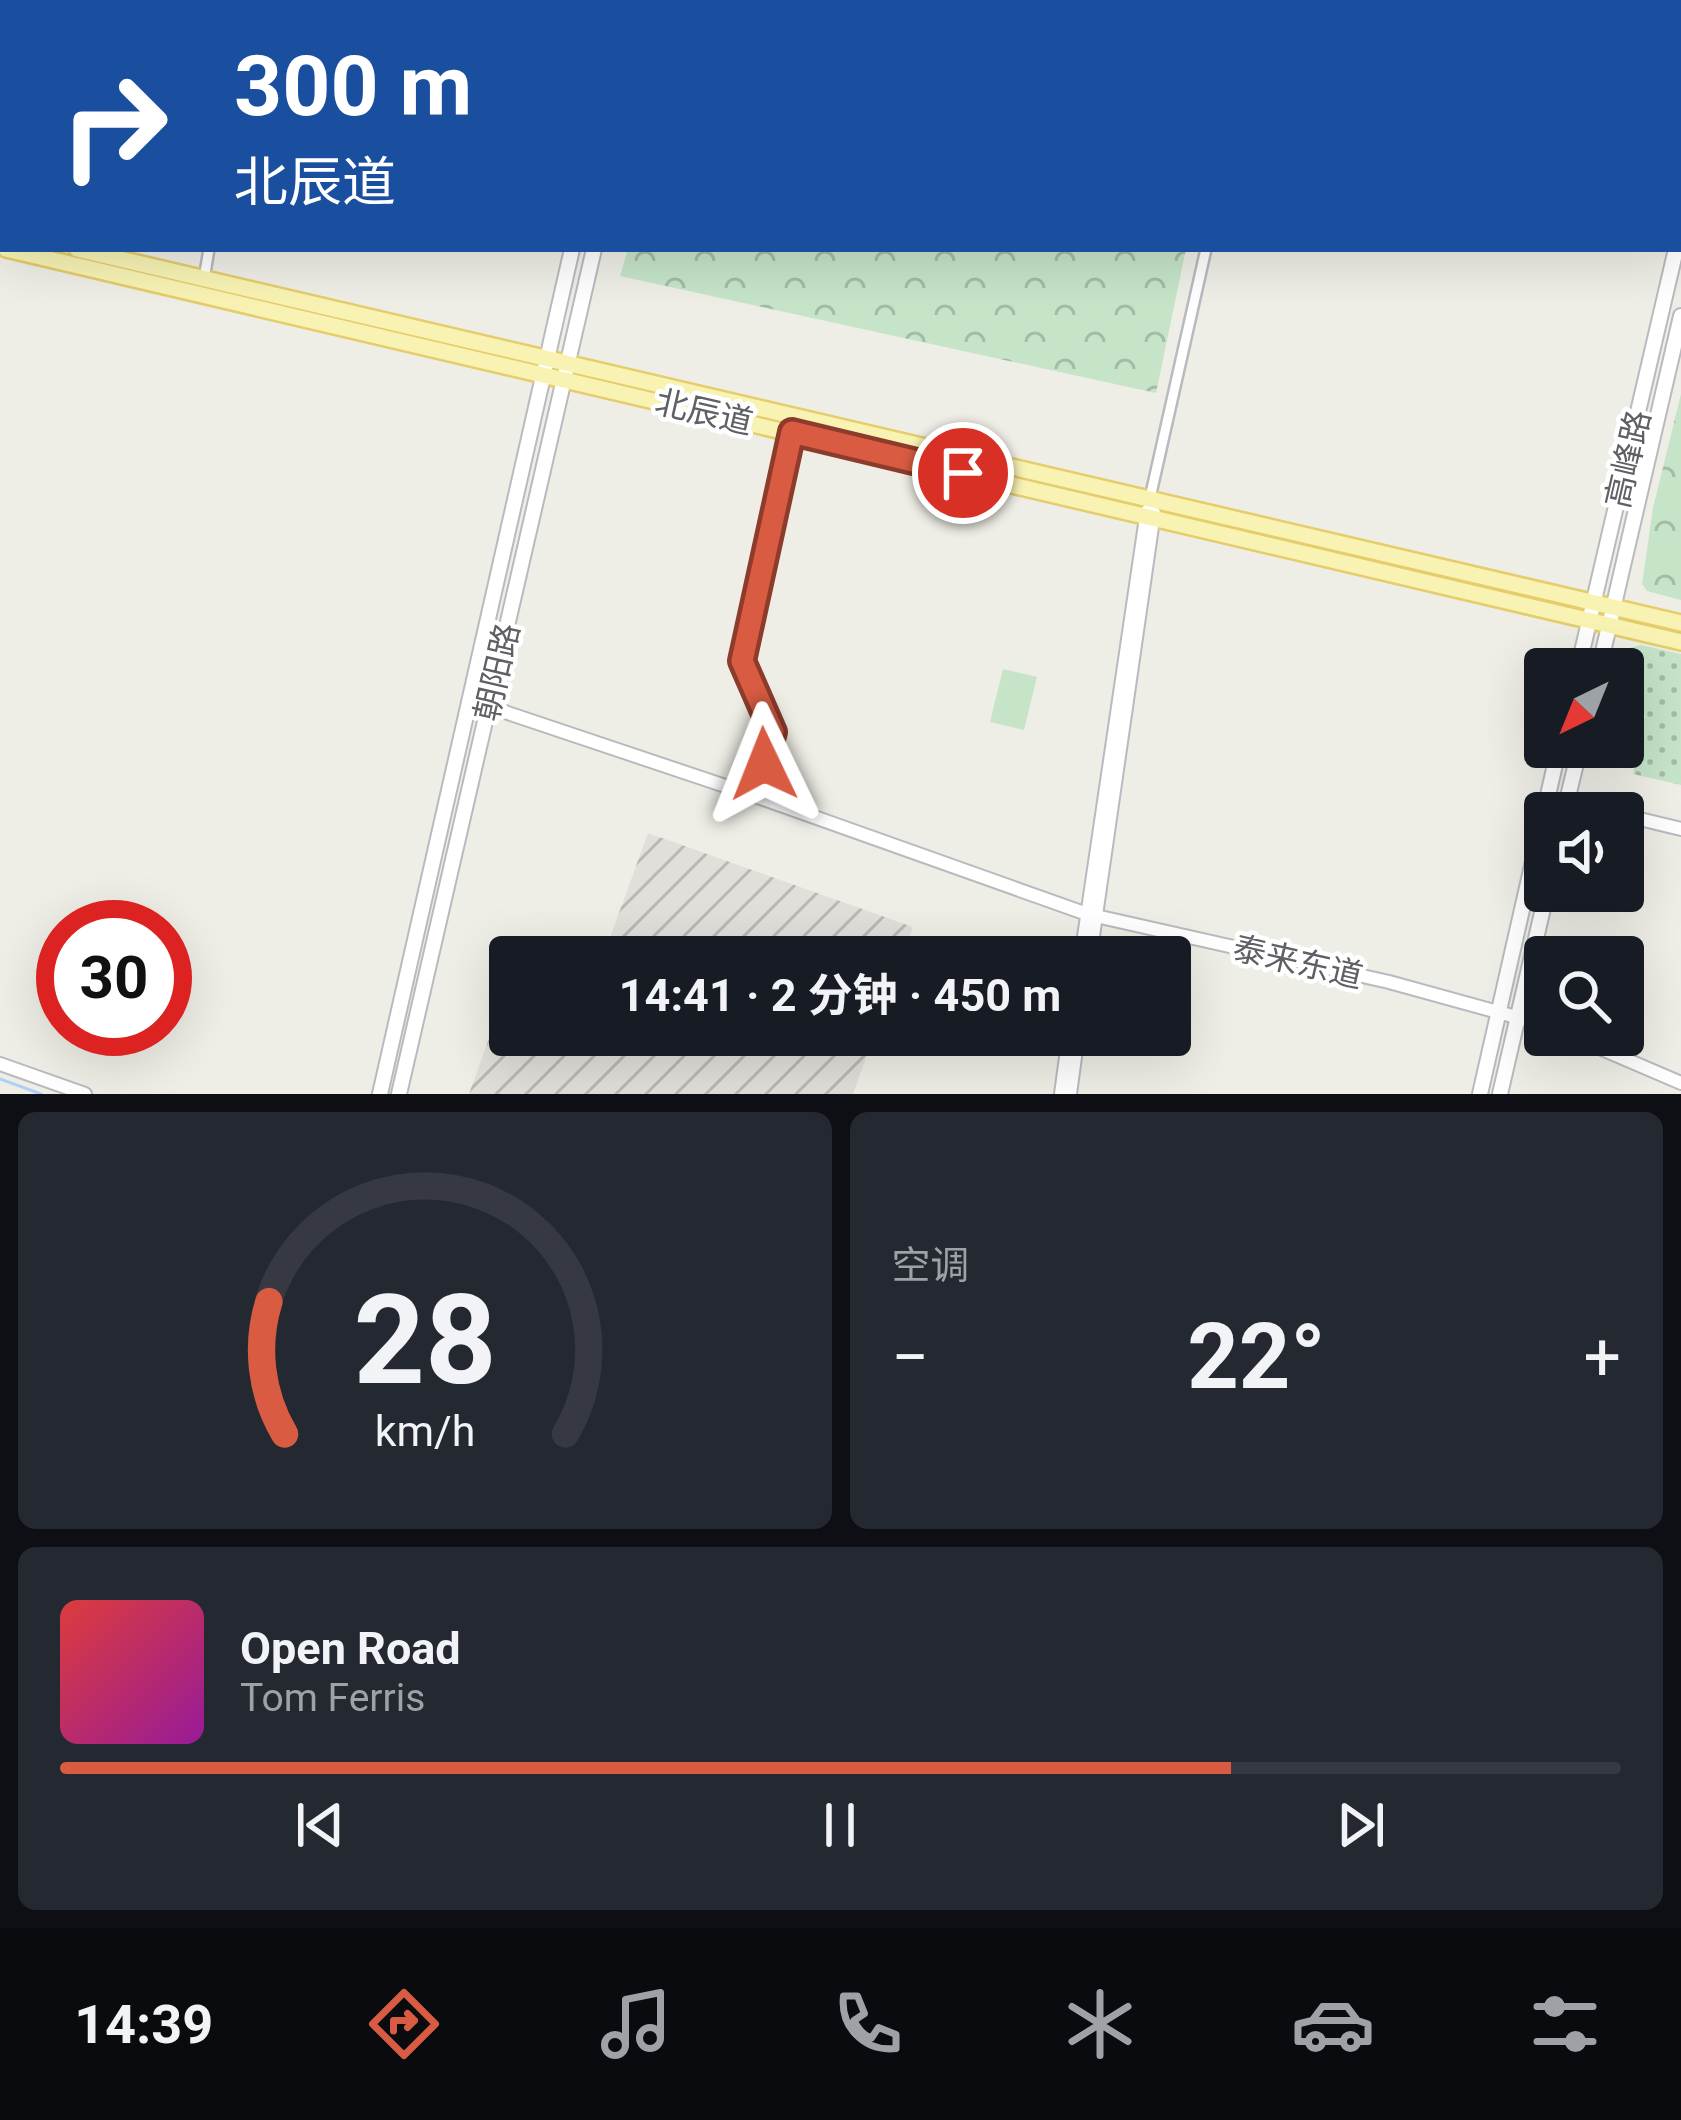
<!DOCTYPE html>
<html lang="zh">
<head>
<meta charset="utf-8">
<style>
  :root { --surface:#171b24; --page:#242831; --text:#f1f3f6; --muted:#9ea1a6; --line:#363941; --accent:#d95c42 }
  body { margin:0; font-family:Roboto,"Noto Sans SC",sans-serif; background:var(--page); color:var(--text); height:100vh; display:flex; flex-direction:column; font-size:45px; white-space:nowrap }
  * { box-sizing:border-box; margin:0 }
  p { font-size:39px; color:var(--muted) }
  .icon { flex:none; width:66px; height:66px; fill:none; stroke:currentColor; stroke-width:2; stroke-linecap:round; stroke-linejoin:round }
  .map { position:relative; height:1094px; overflow:hidden }
  .sheet { display:flex; flex-direction:column; gap:18px; padding:18px; background:#0d0f14; flex:1 }
  .sheet>* { flex:none }
  .guide { position:absolute; left:0px; top:0px; width:1683px; height:252px; box-shadow:0 12px 48px #0002; background:#1a4fa0; color:#fff; overflow:hidden }
  .needle { width:78px; rotate:223deg }
  .controls { position:absolute; left:1524px; top:648px; display:grid; gap:24px }
  .controls a { display:grid; place-items:center; width:120px; height:120px; border-radius:12px; background:var(--surface); box-shadow:0 12px 48px #0002; font-size:60px }
  .speed { position:absolute; left:36px; top:900px; display:flex; gap:24px; font-size:60px; font-weight:700; text-align:center }
  .speed>* { display:grid; place-content:center; width:156px; height:156px; border-radius:50%; background:var(--surface); box-shadow:0 12px 48px #0002; line-height:1 }
  .speed .limit { border:18px solid #d22; background:#fff; color:#111 }
  .pin { position:absolute; display:grid; place-items:center; width:102px; height:102px; color:#fff; margin:-51px; border:6px solid #fff; border-radius:50%; box-shadow:0 3px 12px #0007 }
  .me { position:absolute; width:132px; margin:-66px; rotate:358deg; stroke-linejoin:round; filter:drop-shadow(0 0 9px #0008) }
  .turn { display:flex; align-items:center; gap:42px; height:252px; padding:0 36px; font-size:54px }
  .turn .icon { width:156px; height:156px; stroke-width:2.5 }
  .turn b { display:block; font-size:84px; line-height:102px }
  .big { font-size:90px; font-weight:700; line-height:1.1 }
  .sheet .widget { flex:1; display:flex; flex-direction:column; justify-content:center; gap:18px; min-width:0; padding:0 42px; border-radius:18px; background:var(--page) }
  .sheet .dial { align-items:center; gap:0 }
  .dial svg { height:312px; overflow:visible; fill:none; stroke:var(--line); stroke-width:7; stroke-linecap:round; text-anchor:middle }
  .dial text { fill:var(--text); stroke:none }
  .song { display:flex; align-items:center; gap:36px }
  .cover { width:144px; height:144px; border-radius:18px; background:linear-gradient(135deg,hsl(0 70% 55%),hsl(300 70% 35%)) }
  .played { height:12px; border-radius:6px; background:linear-gradient(90deg,var(--accent) 75%,var(--line) 75%) }
  .keys { display:flex; justify-content:space-around; direction:ltr }
  .heat { display:flex; justify-content:space-between; align-items:center; font-size:66px; direction:ltr }
  .sheet .tiles { flex:1; display:grid; gap:18px; grid-template-columns:1fr 1fr }
  .widget:last-child { grid-column:span 2 }
  .trip { position:absolute; left:489px; top:936px; width:702px; height:120px; border-radius:12px; background:var(--surface); box-shadow:0 12px 48px #0002; font-weight:700; line-height:120px; text-align:center }
  .dock { display:flex; height:192px; justify-content:space-around; align-items:center; background:#090b0e; color:var(--muted) }
  .dock .icon { width:84px; height:84px }
  .dock .selected { color:var(--accent) }
  .dock b { font-size:54px; color:var(--text) }
  .map>svg:first-child { display:block }
  .industrial { fill:url(#industrial-furrows) }
  .grass { fill:url(#grass-dots) }
  .forest { fill:url(#forest-crowns) }
  .pitch { fill:#c5e4c8 }
  .lines { fill:none; stroke-linecap:round; stroke-linejoin:round }
  .stream { stroke:#aed0f7; stroke-width:3 }
  .minor-casing { stroke:#b8babf; stroke-width:14 }
  .tertiary-casing { stroke:#b8babf; stroke-width:16 }
  .secondary-casing { stroke:#b8babe; stroke-width:18 }
  .primary-casing { stroke:#e4cd6a; stroke-width:20 }
  .minor { stroke:#fff; stroke-width:9 }
  .tertiary { stroke:#fff; stroke-width:12 }
  .secondary { stroke:#fff; stroke-width:14 }
  .primary { stroke:#f8f3b3; stroke-width:15 }
  .route-casing { stroke:#8d3c2b; stroke-width:30 }
  .route { stroke:#d95c42; stroke-width:21 }
  .labels { text-anchor:middle; dominant-baseline:central; stroke-width:9; stroke-linejoin:round; paint-order:stroke }
  .street-label { font-size:33px; fill:#5e6065; stroke:#fff }
</style>
</head>
<body>
<div class="map">
<svg width="1681" height="1094" viewBox="0 0 1681 1094">
  <defs>
    <pattern id="industrial-furrows" width="10" height="10" patternUnits="userSpaceOnUse" patternTransform="scale(3)"><rect width="10" height="10" fill="#e1dfda"/><path d="M-1 1l2-2M0 10L10 0M9 11l2-2" fill="none" stroke="#bab8b4"/></pattern>
    <pattern id="grass-dots" width="8" height="8" patternUnits="userSpaceOnUse" patternTransform="scale(3)"><rect width="8" height="8" fill="#c5e4c8"/><path d="M2 2h.1M6 6h.1" fill="none" stroke="#a3bca6" stroke-width="1.8" stroke-linecap="round"/></pattern>
    <pattern id="forest-crowns" width="20" height="18" patternUnits="userSpaceOnUse" patternTransform="scale(3)"><rect width="20" height="18" fill="#c5e4c8"/><path d="M2 6a3 3 0 1 1 6 0M12 15a3 3 0 1 1 6 0" fill="none" stroke="#a3bca6"/></pattern>
  </defs>
  <rect width="100%" height="100%" fill="#efeee6"/>
  <g class="industrial">
    <path d="M648 833 913 927 902 957H603Z"/>
    <path d="M503 999 510 1002V1035H874L853 1094H469Z"/>
  </g>
  <path class="grass" d="M1641 645 1681 654V785L1633 774 1645 715 1623 710 1620 669 1630 648Z"/>
  <g class="forest">
    <path d="M628 249H1186L1156 393 620 276Z"/>
    <path d="M1681 394V600L1647 591 1642 584 1653 508Z"/>
  </g>
  <path class="pitch" d="M1003 669 1037 677 1024 730 990 722Z"/>
  <g class="lines">
    <path class="stream" d="M0 1079 41 1094"/>
    <defs>
      <g id="minor">
        <path d="M259 3 260 0"/>
        <path d="M204 279 209 249"/>
        <path d="M1150 498 1206 249"/>
        <path d="M755 796 773 732 741 661 792 432"/>
      </g>
      <g id="tertiary">
        <path d="M1564 0 1577 3"/>
        <path d="M1599 0 1612 3"/>
        <path d="M1680 27H1681"/>
        <path d="M469 700 755 796 1087 914 1389 982 1545 1025"/>
        <path d="M1567 801 1615 813"/>
        <path d="M1623 815 1681 829"/>
        <path d="M1081 957 1147 511"/>
        <path d="M1090 957 1154 513"/>
        <path d="M1569 1035 1681 1083"/>
        <path d="M0 1064 85 1094"/>
        <path d="M1061 1094 1069 1035"/>
        <path d="M1070 1094 1078 1035"/>
      </g>
      <g id="secondary">
        <path d="M630 3 631 0"/>
        <path d="M651 3V0"/>
        <path d="M1680 234 1681 230"/>
        <path d="M1578 669 1676 249"/>
        <path d="M1599 669 1681 316"/>
        <path d="M1564 813 1580 747"/>
        <path d="M380 1094 572 249"/>
        <path d="M399 1094 594 249"/>
        <path d="M1480 1094 1559 747"/>
        <path d="M1500 1094 1547 891"/>
      </g>
      <g id="primary">
        <path d="M0 231 3 232"/>
        <path d="M6 249 1681 642"/>
        <path d="M77 249 1681 623"/>
      </g>
    </defs>
    <use href="#minor" class="minor-casing"/>
    <use href="#tertiary" class="tertiary-casing"/>
    <use href="#secondary" class="secondary-casing"/>
    <use href="#primary" class="primary-casing"/>
    <use href="#minor" class="minor"/>
    <use href="#tertiary" class="tertiary"/>
    <use href="#secondary" class="secondary"/>
    <use href="#primary" class="primary"/>
  </g>
  <g class="lines">
    <defs>
      <path id="route" d="M764 764 773 732 742 661 792 432 963 473"/>
    </defs>
    <use href="#route" class="route-casing"/>
    <use href="#route" class="route"/>
  </g>
  <g class="labels">
    <g class="street-label">
      <text transform="translate(704 412) rotate(13)">北辰道</text>
      <text transform="translate(1628 459) rotate(-77)">高峰路</text>
      <text transform="translate(497 672) rotate(-77)">朝阳路</text>
      <text transform="translate(1298 962) rotate(13)">泰来东道</text>
    </g>
  </g>
</svg>
<div class="controls">
<a><svg class="needle" viewBox="-14 -14 28 28"><path d="M0-13l5 13h-10z" fill="#e53935"/><path d="M0 13l5-13h-10z" fill="#9ea1a6"/></svg></a>
<a><svg class="icon" aria-label="sound" viewBox="0 0 24 24"><path d="M4 9h4l5-4v14l-5-4H4zM17 9q2 3 0 6"/></svg></a>
<a><svg class="icon" aria-label="search" viewBox="0 0 24 24"><circle cx="10" cy="10" r="6"/><path d="M15 15l6 6"/></svg></a>
</div>
<div class="speed"><div class="limit">30</div></div>
<div class="pin" style="left:963px;top:473px;background:#d93025"><svg class="icon" aria-label="arrive" viewBox="0 0 24 24"><path d="M6 21V4h12l-3 4 3 4H6"/></svg></div>
<svg class="me" style="left:764px;top:764px" viewBox="-20 -20 40 40"><path d="M0-17L14 15 0 8-14 15z" fill="#d95c42" stroke="#fff" stroke-width="4"/></svg>
<div class="trip">14:41 · 2 分钟 · 450 m</div>
<div class="guide">
<div class="turn"><svg class="icon" aria-label="right" viewBox="0 0 24 24"><path d="M7 20v-9h11M14 6l5 5-5 5"/></svg><div><b>300 m</b>北辰道</div></div>
</div>
</div>
<section class="sheet">
<div class="tiles">
<div class="widget dial"><svg viewBox="0 0 100 80">
<path d="M14 69A42 42 0 1 1 86 69"/>
<path d="M14 69A42 42 0 0 1 10 35" stroke="#d95c42"/>
<text x="50" y="56" font-size="32" font-weight="700">28</text>
<text x="50" y="72" font-size="11">km/h</text>
</svg></div>
<div class="widget"><p>空调</p>
<div class="heat"><a>−</a><b class="big">22°</b><a>+</a></div>
</div>
<div class="widget">
<div class="song"><i class="cover"></i><div><b>Open Road</b><p>Tom Ferris</p></div></div>
<div class="played"></div>
<div class="keys"><svg class="icon" aria-label="previous" viewBox="0 0 24 24"><path d="M18 5L8 12l10 7zM5 5v14"/></svg><svg class="icon" aria-label="pause" viewBox="0 0 24 24"><path d="M8 5v14M16 5v14"/></svg><svg class="icon" aria-label="next" viewBox="0 0 24 24"><path d="M6 5l10 7-10 7zM19 5v14"/></svg></div>
</div>
</div>
</section>
<nav class="dock">
<b>14:39</b>
<svg class="icon selected" aria-label="directions" viewBox="0 0 24 24"><path d="M12 3l9 9-9 9-9-9zM9 14v-3h6M13 9l2 2-2 2"/></svg>
<svg class="icon" aria-label="music" viewBox="0 0 24 24"><path d="M9 18V5l10-2v13"/><circle cx="6" cy="18" r="3"/><circle cx="16" cy="16" r="3"/></svg>
<svg class="icon" aria-label="phone" viewBox="0 0 24 24"><path d="M5 4h4l2 5-3 2q2 4 5 5l2-3 5 2v4C11 20 4 13 5 4z"/></svg>
<svg class="icon" aria-label="climate" viewBox="0 0 24 24"><path d="M12 3v18M4 7l16 10M4 17L20 7"/></svg>
<svg class="icon" aria-label="car" viewBox="0 0 24 24"><path d="M5 17H2v-5l4-1 3-4h7l3 4 3 1v5h-3M9 17h6M6 11h13"/><circle cx="7" cy="17" r="2"/><circle cx="17" cy="17" r="2"/></svg>
<svg class="icon" aria-label="filters" viewBox="0 0 24 24"><path d="M4 7h16M4 17h16"/><circle cx="9" cy="7" r="2"/><circle cx="15" cy="17" r="2"/></svg>
</nav>
</body>
</html>
